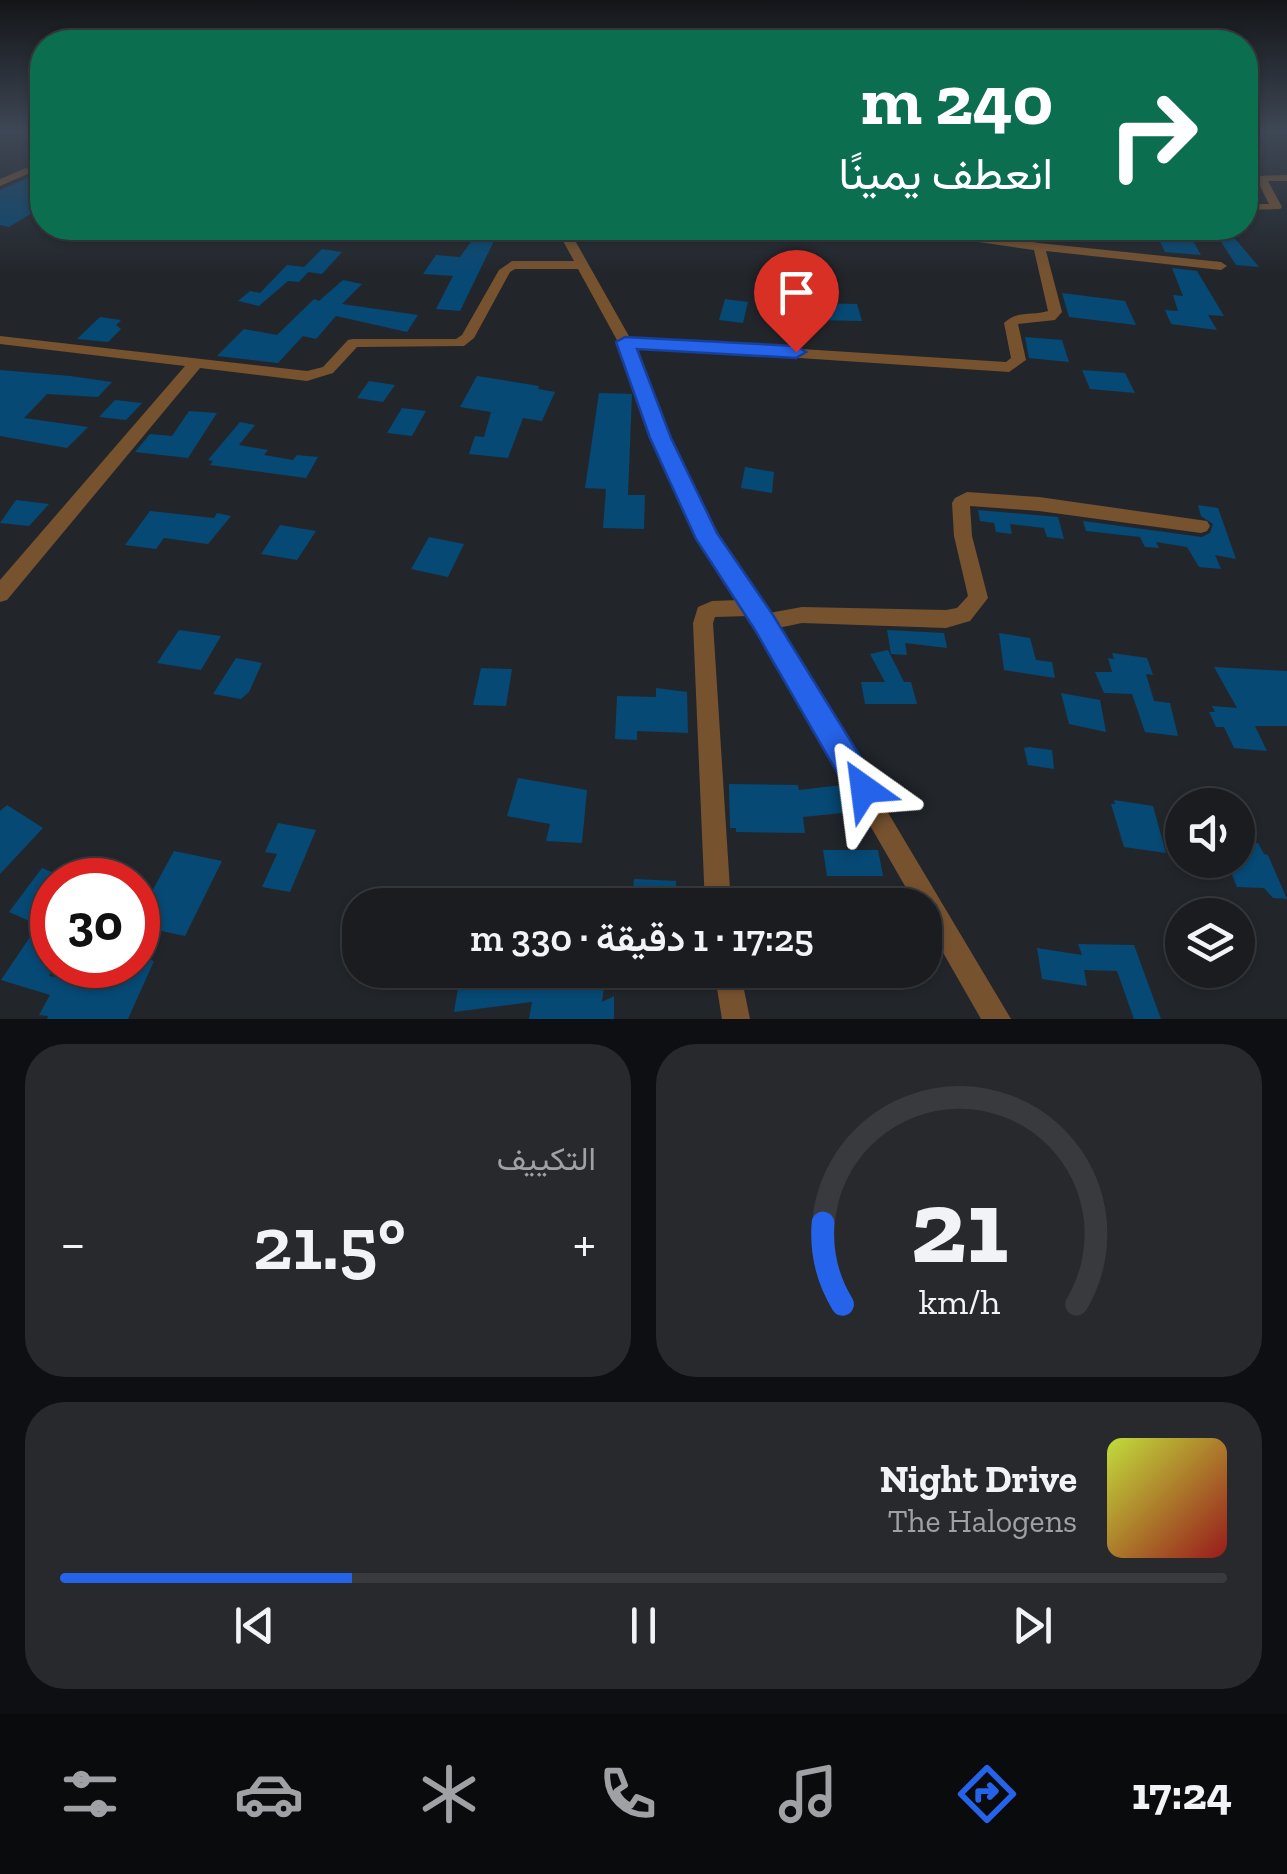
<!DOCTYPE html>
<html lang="ar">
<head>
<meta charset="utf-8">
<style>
  :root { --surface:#1a1c20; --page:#27292d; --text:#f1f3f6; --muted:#9fa1a5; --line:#383a3e; --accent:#2563eb }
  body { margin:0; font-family:"Zilla Slab",Vazirmatn,serif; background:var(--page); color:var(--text); direction:rtl; height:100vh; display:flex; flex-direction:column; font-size:38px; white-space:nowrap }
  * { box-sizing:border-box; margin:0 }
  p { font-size:32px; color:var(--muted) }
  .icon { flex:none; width:55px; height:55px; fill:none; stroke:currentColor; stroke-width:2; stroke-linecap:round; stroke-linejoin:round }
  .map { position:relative; height:1019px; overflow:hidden; direction:ltr }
  .panel { display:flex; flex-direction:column; gap:25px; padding:25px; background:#0e0f12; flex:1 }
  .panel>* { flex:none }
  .guide { position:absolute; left:30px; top:30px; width:1228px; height:210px; border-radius:40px; box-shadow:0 2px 8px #0004,0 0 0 2px var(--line); direction:rtl; background:#0b6e4f; color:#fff; overflow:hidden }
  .buttons { position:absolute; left:1165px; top:788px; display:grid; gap:20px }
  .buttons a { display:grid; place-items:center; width:90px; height:90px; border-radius:50%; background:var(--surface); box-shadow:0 2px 8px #0004,0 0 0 2px var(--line); font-size:50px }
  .speed { position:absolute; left:30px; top:858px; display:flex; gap:20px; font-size:50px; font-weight:700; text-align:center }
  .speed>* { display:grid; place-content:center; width:130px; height:130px; border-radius:50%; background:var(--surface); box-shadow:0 2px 8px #0004,0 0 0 2px var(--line); line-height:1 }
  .speed .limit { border:15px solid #d22; background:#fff; color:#111 }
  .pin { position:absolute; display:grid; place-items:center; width:85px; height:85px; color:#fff; margin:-102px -42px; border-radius:50% 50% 50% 0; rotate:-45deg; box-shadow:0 0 10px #0007 }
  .pin .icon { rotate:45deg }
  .me { position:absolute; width:110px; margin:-55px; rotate:329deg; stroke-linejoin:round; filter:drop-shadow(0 0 8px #0008) }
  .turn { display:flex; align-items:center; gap:35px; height:210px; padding:0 40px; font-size:45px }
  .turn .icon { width:130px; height:130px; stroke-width:2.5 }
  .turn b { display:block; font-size:70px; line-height:85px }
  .big { font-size:75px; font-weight:600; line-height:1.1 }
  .panel .card { flex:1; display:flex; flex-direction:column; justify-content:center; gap:15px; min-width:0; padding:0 35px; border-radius:40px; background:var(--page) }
  .panel .dial { align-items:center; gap:0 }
  .dial svg { height:260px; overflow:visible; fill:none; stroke:var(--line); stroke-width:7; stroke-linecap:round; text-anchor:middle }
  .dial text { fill:var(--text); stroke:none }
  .song { display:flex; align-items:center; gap:30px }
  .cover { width:120px; height:120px; border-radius:15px; background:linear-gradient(135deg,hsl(70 70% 55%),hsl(0 70% 35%)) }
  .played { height:10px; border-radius:5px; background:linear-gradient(90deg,var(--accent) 25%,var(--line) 25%) }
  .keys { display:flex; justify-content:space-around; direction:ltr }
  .heat { display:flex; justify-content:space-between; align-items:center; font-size:55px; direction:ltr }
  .panel .tiles { flex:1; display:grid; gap:25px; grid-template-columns:1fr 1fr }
  .card:last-child { grid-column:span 2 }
  .trip { position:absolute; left:342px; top:888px; width:600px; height:100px; border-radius:40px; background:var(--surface); box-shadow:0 2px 8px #0004,0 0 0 2px var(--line); font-weight:600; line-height:100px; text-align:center; direction:rtl }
  .tabs { display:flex; height:160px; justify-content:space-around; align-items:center; background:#0a0b0d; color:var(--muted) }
  .tabs .icon { width:70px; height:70px }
  .tabs .current { color:var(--accent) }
  .tabs b { font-size:45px; color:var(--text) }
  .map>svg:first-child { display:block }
  .building { fill:#064975 }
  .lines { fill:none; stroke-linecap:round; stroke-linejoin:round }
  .minor { fill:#77522f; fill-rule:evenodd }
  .route { fill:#2563eb; stroke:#184099; stroke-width:2.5 }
</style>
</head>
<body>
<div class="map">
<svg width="1287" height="1019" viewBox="0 0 1287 1019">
  <rect width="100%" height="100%" fill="#22262b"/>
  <g class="building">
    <path d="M42 164V207L9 227 0 225V190L32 176 34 169Z"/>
    <path d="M481 228 504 229 494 241 460 311 436 309 453 276 423 274 436 255 460 257Z"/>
    <path d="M1153 228H1176L1182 238 1192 239 1201 255 1165 252Z"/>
    <path d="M1212 228H1226L1259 267 1236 265Z"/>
    <path d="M322 249 342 252 322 274 308 272 299 282 288 281 259 306 238 301 250 291 260 293 287 265 304 267Z"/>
    <path d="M1172 268 1197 271 1224 316 1208 315 1217 330 1171 324 1165 310 1178 311 1173 295 1183 296Z"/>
    <path d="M343 280 362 284 342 304 418 315 407 332 336 316 316 339 303 336 278 363 217 356 244 329 277 335 314 299 319 301Z"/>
    <path d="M1062 293 1125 301 1136 325 1069 317Z"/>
    <path d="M725 299 748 302 743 323 719 320Z"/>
    <path d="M808 303 857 304 862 321 812 320Z"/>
    <path d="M100 317 121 320 116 325 121 329 108 342 77 339Z"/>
    <path d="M1025 337 1062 340 1069 362 1029 358Z"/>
    <path d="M0 370 70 376 112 382 98 397 47 394 24 418 88 427 67 448 0 436Z"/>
    <path d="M1082 370 1125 373 1135 393 1090 389Z"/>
    <path d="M477 376 539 386 538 389 555 392 542 421 523 418 508 458 469 454 475 436 484 437 491 412 460 407Z"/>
    <path d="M369 381 395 385 383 402 357 398Z"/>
    <path d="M599 393 632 394 628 495H645L644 529 603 528 606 489 585 488Z"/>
    <path d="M115 400 142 403 126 420 99 417Z"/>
    <path d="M402 408 426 411 412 436 387 433Z"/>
    <path d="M189 411 217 413 188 458 135 452 150 434 172 436Z"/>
    <path d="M240 422 255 425 239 445 268 450 264 455 293 460 297 455 318 457 306 478 210 465 213 461 208 460Z"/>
    <path d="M745 467 774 472 772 493 741 488Z"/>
    <path d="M16 500 49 504 29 526 0 523Z"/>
    <path d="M1198 505 1218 508 1236 559 1215 555 1221 569 1199 567 1187 547 1156 542 1159 548 1145 547 1140 537 1086 531 1083 521 1202 537 1210 533 1213 524 1201 516Z"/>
    <path d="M978 510 1058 517 1064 539 1047 537 1044 528 1010 524 1012 534 996 532 994 523 980 521Z"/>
    <path d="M150 511 214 518 217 513 231 516 208 544 164 538 156 549 125 545Z"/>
    <path d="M280 525 316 531 297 560 261 554Z"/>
    <path d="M429 537 464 544 448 577 411 569Z"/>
    <path d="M179 630 221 636 201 670 157 663Z"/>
    <path d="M887 630 944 633 947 648 905 643 907 655 891 654Z"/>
    <path d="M999 633 1030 638 1036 660 1052 662 1055 678 1004 670Z"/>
    <path d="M888 650 904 682H911L917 704H865L861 682H885L870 654Z"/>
    <path d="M1112 653 1147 658 1153 675 1146 674 1154 701 1170 703 1178 736 1145 732 1132 694 1104 693 1095 672H1112L1108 658 1114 659Z"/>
    <path d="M236 658 262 663 249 692 241 699 213 694Z"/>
    <path d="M1214 667 1287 671V726H1255L1267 751 1234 748 1224 727H1216L1209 712H1215L1212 706 1237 708Z"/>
    <path d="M481 668 512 669 506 706 473 705Z"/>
    <path d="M656 688 687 692 688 733 637 731V740L615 739 617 696 656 697Z"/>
    <path d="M1061 693 1100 700 1106 732 1069 724Z"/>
    <path d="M1029 747 1052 750 1054 769 1028 765 1024 748Z"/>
    <path d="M518 778 587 790 582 843 546 841 550 824 507 816Z"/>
    <path d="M729 784 798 785 799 790 842 785 852 812 803 817 805 833 736 832V828H730Z"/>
    <path d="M1114 800 1153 806 1166 853 1124 847 1111 804H1115Z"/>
    <path d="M7 805 43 828 0 874V811Z"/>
    <path d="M278 823 316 830 290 892 262 887 277 854 265 852Z"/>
    <path d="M1238 841 1258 843 1264 854 1268 855 1287 899 1273 898 1264 888 1237 887 1226 860H1238Z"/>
    <path d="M823 850H878L883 876H827Z"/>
    <path d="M174 851 222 861 185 936 138 926V917Z"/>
    <path d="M42 868 52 872V971L49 976 96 982 107 965H138V956L154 961 128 1019H47L48 1016 39 1015 50 995 1 980 38 925 9 912Z"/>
    <path d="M634 879 676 881 677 905H632Z"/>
    <path d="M1078 944 1134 945 1161 1019H1134L1117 971 1084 970 1087 986 1042 979 1037 948 1082 955Z"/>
    <path d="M461 970H606L602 1002 614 996V1019H529L532 1002 454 1012Z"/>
  </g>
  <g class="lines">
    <g class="minor">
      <path d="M26 168 31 171 30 173 0 186V179Z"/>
      <path d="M1287 175V181H1268L1282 207 1280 209 1245 210V204H1269L1256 178 1257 176Z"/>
      <path d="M556 228H568L630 338 1006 362 1011 358 1004 323C1017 310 1033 316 1048 311L1034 250 965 240 848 232 842 228 965 232 1039 243 1221 262 1227 266 1221 270 1046 251 1062 312 1055 320 1018 324 1026 360 1009 372 634 347 668 438 715 535 769 613 802 607 946 610 957 608 968 596 954 536 952 503 955 498 967 492 1039 497 1207 521 1210 526 1207 531 1201 533 1039 511 970 506 972 536 988 598 970 621 946 628 802 623 778 628 1011 1019H981L925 921V905H916L749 616 715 617 713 623 731 905H705L693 623 698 607 712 601 739 600 699 539 652 438 618 342 578 269H515L510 272 474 338 464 346 357 347 333 373 307 381 200 368 7 600 0 602V580L185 366 0 344V336L307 371 323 367 348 340 353 339H456L462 335 499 270 512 261H574Z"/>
      <path d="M714 970H740L750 1019H722Z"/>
    </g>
  </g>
  <linearGradient id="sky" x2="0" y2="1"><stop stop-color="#131518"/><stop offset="0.48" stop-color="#3e4755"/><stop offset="1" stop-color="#3e4755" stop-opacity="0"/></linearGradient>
  <rect width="1287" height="274" fill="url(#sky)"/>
  <path class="route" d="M625 337 796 346 806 352 796 358 637 349 671 438 717 533 773 615 874 779 879 789 874 800 864 804 853 800 755 630 696 539 650 438 616 342Z"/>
</svg>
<div class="buttons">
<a><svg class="icon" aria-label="sound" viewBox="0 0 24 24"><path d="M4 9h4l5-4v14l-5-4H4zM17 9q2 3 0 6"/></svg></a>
<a><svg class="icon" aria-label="layers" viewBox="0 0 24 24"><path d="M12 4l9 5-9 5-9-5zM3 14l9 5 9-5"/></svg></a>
</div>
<div class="speed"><div class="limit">30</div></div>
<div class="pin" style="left:796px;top:352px;background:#d93025"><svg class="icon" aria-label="arrive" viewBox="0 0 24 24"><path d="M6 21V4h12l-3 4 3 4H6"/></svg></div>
<svg class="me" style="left:864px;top:789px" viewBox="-20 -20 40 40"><path d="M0-17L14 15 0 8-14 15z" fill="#2563eb" stroke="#fff" stroke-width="4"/></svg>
<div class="trip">17:25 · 1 دقيقة · 330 m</div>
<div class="guide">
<div class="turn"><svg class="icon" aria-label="right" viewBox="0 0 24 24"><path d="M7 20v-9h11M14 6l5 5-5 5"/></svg><div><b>240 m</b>انعطف يمينًا</div></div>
</div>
</div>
<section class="panel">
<div class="tiles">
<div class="card dial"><svg viewBox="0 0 100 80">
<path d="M14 69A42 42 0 1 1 86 69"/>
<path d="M14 69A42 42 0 0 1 8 44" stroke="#2563eb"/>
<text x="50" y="56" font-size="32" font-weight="700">21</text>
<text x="50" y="72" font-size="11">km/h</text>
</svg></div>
<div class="card"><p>التكييف</p>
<div class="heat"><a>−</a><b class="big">21.5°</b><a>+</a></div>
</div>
<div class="card">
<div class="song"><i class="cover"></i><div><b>Night Drive</b><p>The Halogens</p></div></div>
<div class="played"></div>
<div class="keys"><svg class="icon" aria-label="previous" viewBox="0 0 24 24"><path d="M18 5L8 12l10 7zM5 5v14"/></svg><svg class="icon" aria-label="pause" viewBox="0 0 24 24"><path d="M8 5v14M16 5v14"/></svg><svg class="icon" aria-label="next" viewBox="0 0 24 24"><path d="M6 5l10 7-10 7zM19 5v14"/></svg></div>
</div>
</div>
</section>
<nav class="tabs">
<b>17:24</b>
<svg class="icon current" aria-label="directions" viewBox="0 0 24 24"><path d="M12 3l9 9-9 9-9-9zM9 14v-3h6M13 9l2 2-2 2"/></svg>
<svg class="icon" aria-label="music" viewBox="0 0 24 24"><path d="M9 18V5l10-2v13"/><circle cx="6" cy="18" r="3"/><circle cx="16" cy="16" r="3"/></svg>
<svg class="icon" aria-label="phone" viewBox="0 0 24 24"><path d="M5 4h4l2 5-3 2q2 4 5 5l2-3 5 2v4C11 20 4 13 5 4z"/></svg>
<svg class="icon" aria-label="climate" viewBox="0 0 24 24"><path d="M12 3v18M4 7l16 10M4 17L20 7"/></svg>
<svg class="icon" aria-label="car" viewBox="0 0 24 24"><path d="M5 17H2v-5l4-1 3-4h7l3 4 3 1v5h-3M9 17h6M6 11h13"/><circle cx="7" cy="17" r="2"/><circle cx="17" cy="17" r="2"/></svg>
<svg class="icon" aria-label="filters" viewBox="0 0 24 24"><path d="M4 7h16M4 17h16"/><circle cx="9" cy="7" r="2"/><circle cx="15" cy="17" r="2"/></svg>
</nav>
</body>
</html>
